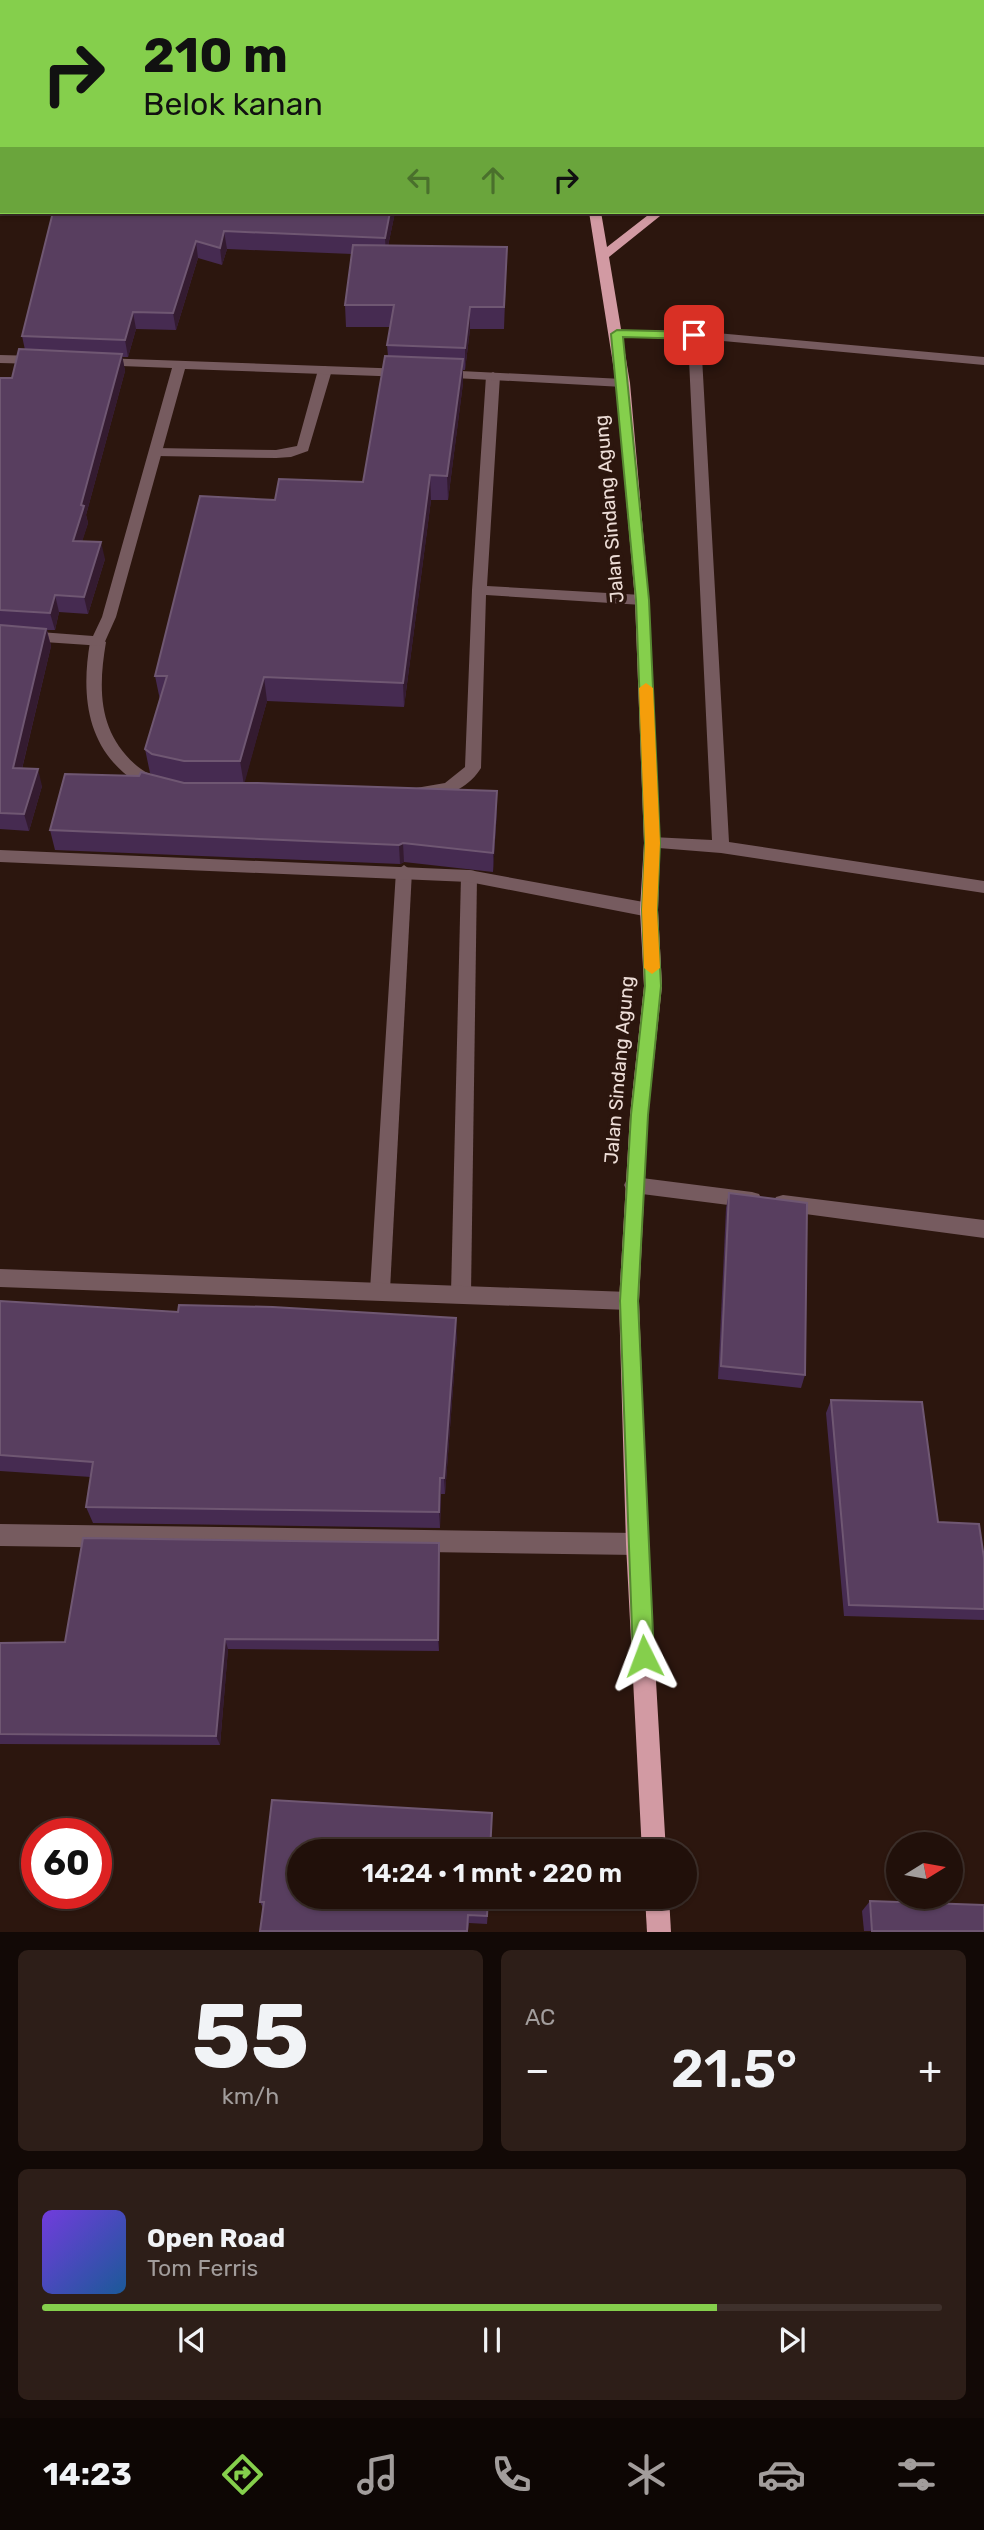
<!DOCTYPE html>
<html lang="id">
<head>
<meta charset="utf-8">
<style>
  :root { --surface:#21100a; --page:#2d1e18; --text:#f1f3f6; --muted:#a29d9c; --line:#3e302b; --accent:#85cf4c }
  body { margin:0; font-family:Rubik,sans-serif; background:var(--page); color:var(--text); height:100vh; display:flex; flex-direction:column; font-size:26px; white-space:nowrap }
  * { box-sizing:border-box; margin:0 }
  p { font-size:23px; color:var(--muted) }
  .icon { flex:none; width:38px; height:38px; fill:none; stroke:currentColor; stroke-width:2; stroke-linecap:round; stroke-linejoin:round }
  .map { position:relative; height:1932px; overflow:hidden }
  .sheet { display:flex; flex-direction:column; gap:18px; padding:18px; background:#120906; flex:1 }
  .sheet>* { flex:none }
  .guide { position:absolute; left:0px; top:0px; width:985px; height:214px; box-shadow:0 2px 5px #0004,0 0 0 2px var(--line); background:#85cf4c; color:#111; overflow:hidden }
  .needle { width:46px; rotate:79deg }
  .fabs { position:absolute; left:886px; top:1832px; display:grid; gap:14px }
  .fabs a { display:grid; place-items:center; width:77px; height:77px; border-radius:50%; background:var(--surface); box-shadow:0 2px 5px #0004,0 0 0 2px var(--line); font-size:35px }
  .speed { position:absolute; left:21px; top:1818px; display:flex; gap:14px; font-size:35px; font-weight:700; text-align:center }
  .speed>* { display:grid; place-content:center; width:91px; height:91px; border-radius:50%; background:var(--surface); box-shadow:0 2px 5px #0004,0 0 0 2px var(--line); line-height:1 }
  .speed .limit { border:10px solid #d22; background:#fff; color:#111 }
  .pin { position:absolute; display:grid; place-items:center; width:60px; height:60px; color:#fff; margin:-30px; border-radius:14px; box-shadow:0 4px 10px #0006 }
  .me { position:absolute; width:77px; margin:-38px; rotate:357deg; stroke-linejoin:round; filter:drop-shadow(0 0 5px #0008) }
  .turn { display:flex; align-items:center; gap:24px; height:147px; padding:0 28px; font-size:32px }
  .turn .icon { width:91px; height:91px; stroke-width:2.5 }
  .turn b { display:block; font-size:49px; line-height:60px }
  .lanes { display:flex; align-items:center; height:66px; padding:0 28px; background:#0003; justify-content:center; gap:35px; direction:ltr }
  .lanes .off { opacity:.35 }
  .big { font-size:52px; font-weight:600; line-height:1.1 }
  .sheet .widget { flex:1; display:flex; flex-direction:column; justify-content:center; gap:10px; min-width:0; padding:0 24px; border-radius:10px; background:var(--page) }
  .sheet .dial { align-items:center; gap:0 }
  .dial b { font-size:91px; line-height:1 }
  .song { display:flex; align-items:center; gap:21px }
  .cover { width:84px; height:84px; border-radius:10px; background:linear-gradient(135deg,hsl(260 70% 55%),hsl(210 70% 35%)) }
  .played { height:7px; border-radius:4px; background:linear-gradient(90deg,var(--accent) 75%,var(--line) 75%) }
  .keys { display:flex; justify-content:space-around; direction:ltr }
  .heat { display:flex; justify-content:space-between; align-items:center; font-size:38px; direction:ltr }
  .sheet .tiles { flex:1; display:grid; gap:18px; grid-template-columns:1fr 1fr }
  .widget:last-child { grid-column:span 2 }
  .trip { position:absolute; left:287px; top:1839px; width:410px; height:70px; border-radius:35px; background:var(--surface); box-shadow:0 2px 5px #0004,0 0 0 2px var(--line); font-weight:600; line-height:70px; text-align:center }
  .dock { display:flex; height:112px; justify-content:space-around; align-items:center; background:#0d0604; color:var(--muted) }
  .dock .icon { width:49px; height:49px }
  .dock .current { color:var(--accent) }
  .dock b { font-size:32px; color:var(--text) }
  .map>svg:first-child { display:block }
  .lines { fill:none; stroke-linecap:round; stroke-linejoin:round }
  .service { fill:#765b5f; fill-rule:evenodd }
  .minor { fill:#765b5f; fill-rule:evenodd }
  .primary { fill:#d29aa3; fill-rule:evenodd }
  .wall { fill:#462b51 }
  .shaded-wall { fill:#341b30 }
  .building { fill:#583e5f; stroke:#6f5772; stroke-width:2 }
  .route { fill:#85cf4c; stroke:#568731; stroke-width:2 }
  .slow { fill:#f59e0b }
  .labels { text-anchor:middle; dominant-baseline:central; stroke-width:7; stroke-linejoin:round; paint-order:stroke }
  .street-label { font-size:19px; fill:#edddd7; stroke:#2c160e }
</style>
</head>
<body>
<div class="map">
<svg width="984" height="1932" viewBox="0 0 984 1932">
  <rect width="100%" height="100%" fill="#2c160e"/>
  <g class="lines">
    <g class="service">
      <rect x="0" y="12" width="2" height="7"/>
      <path d="M0 58H2L0 68Z"/>
      <rect x="0" y="133" width="2" height="8"/>
      <path d="M617 330 694 331 984 357V365L701 339 729 842 984 881V893L721 853 646 847 644 843 646 839 652 837 712 840 688 339 612 337 611 334Z"/>
      <path d="M325 366 332 370 308 451 291 457 276 458 156 456 149 452 156 448 276 450 297 446 318 370Z"/>
      <path d="M493 372 500 376 487 586 642 595 649 600 642 605 486 595 481 768C469 788 440 803 416 796L414 792 416 788 445 783 465 767 472 590 486 376Z"/>
      <path d="M98 637 106 642C98 689 98 733 137 766 146 774 162 778 168 787L166 791C155 794 144 788 136 782 86 749 81 695 90 642Z"/>
      <path d="M404 865 412 871 390 1290 387 1296 380 1299 373 1296 370 1290 396 871Z"/>
      <path d="M469 870 475 871 477 876 471 1293 468 1299 461 1302 454 1299 451 1293 461 876 463 871Z"/>
      <path d="M0 1524 637 1533 645 1536 648 1544 645 1552 637 1555 0 1546Z"/>
    </g>
    <g class="minor">
      <path d="M0 355 38 356 44 360 38 364 0 363Z"/>
      <path d="M101 358 406 369 413 373 406 377 185 369 116 617 103 646 0 639V629L93 636 102 617 172 368 96 365 95 362Z"/>
      <path d="M441 370 623 379 630 383 623 387 436 377 434 374Z"/>
      <path d="M0 850 469 870 649 903 655 905 658 910 655 915 649 917 469 882 0 862Z"/>
      <path d="M634 1177 752 1192 759 1194 762 1200 759 1206 752 1208 634 1193 627 1191 624 1185 627 1179Z"/>
      <path d="M783 1195 984 1220V1238L783 1211 776 1209 773 1203 776 1197Z"/>
      <path d="M0 1269 629 1292 636 1295 639 1301 636 1307 629 1310 0 1287Z"/>
    </g>
    <g class="primary">
      <rect x="573" y="0" width="10" height="2"/>
      <path d="M589 212H601L607 247 652 212H665L609 257 630 383 649 600 660 843 658 910 662 986 648 1115 639 1301 648 1544 666 1852H642L626 1544 619 1301 630 1115 644 986 640 910 644 843 635 600 616 383Z"/>
      <path d="M645 1897H669L671 1932H647Z"/>
    </g>
  </g>
  <g class="wall">
    <path d="M952 0H984V15V2H952Z"/>
    <path d="M53 212H395L388 246 507 247 504 329H470L465 370H463V383L448 500H431L404 707 267 701 244 783 497 791V810L493 872 404 862 400 864 55 850 50 830 139 776H155L150 773 145 749 160 700 155 676 275 500 363 482 388 356 387 345 390 327H346L345 305 352 254 227 249 222 265 198 258 176 330 136 329 128 357H122L125 371 86 515 88 523 82 541 105 559 88 614 59 612 55 630H47L51 646 22 769 42 786 29 831 0 829V378H12L25 350 22 336Z"/>
    <path d="M729 1193 805 1375 801 1388 718 1379 726 1208Z"/>
    <path d="M0 1301 457 1335 445 1494H441L440 1528 93 1523 86 1507 91 1477 0 1471Z"/>
    <path d="M831 1400 938 1522 984 1558V1620L844 1616 826 1413Z"/>
    <path d="M440 1555 439 1651 228 1649 220 1745 0 1744V1643L65 1642Z"/>
    <path d="M489 1897 487 1924 469 1923 468 1931H260L263 1908 260 1902Z"/>
    <path d="M870 1901 984 1931H864L862 1911Z"/>
  </g>
  <g class="shaded-wall">
    <path d="M390 212 395 213 386 255 385 238Z"/>
    <path d="M224 231 227 249 222 265 220 248Z"/>
    <path d="M196 241 198 258 176 330 173 313Z"/>
    <path d="M470 307V329L465 370V348Z"/>
    <path d="M133 312 136 329 128 357 125 340Z"/>
    <path d="M122 354 125 371 86 515 88 523 77 558 73 541 81 505Z"/>
    <path d="M463 359V383L448 500 447 476Z"/>
    <path d="M430 475 431 500 404 707 403 683Z"/>
    <path d="M101 542 105 559 88 614 84 597Z"/>
    <path d="M55 595 59 612 55 630 50 613Z"/>
    <path d="M46 629 51 646 18 785 13 768Z"/>
    <path d="M264 677 267 701 244 785 240 761Z"/>
    <path d="M38 769 42 786 29 831 24 814Z"/>
    <path d="M497 791V810L493 872V853Z"/>
    <path d="M403 843 404 862 400 864 399 845Z"/>
    <path d="M456 1318 457 1335 445 1494 444 1478Z"/>
    <path d="M440 1478 441 1494 440 1528 439 1512Z"/>
    <path d="M439 1543 440 1555 439 1651 438 1640Z"/>
    <path d="M225 1639 228 1649 220 1745 216 1736Z"/>
  </g>
  <g class="building">
    <path d="M74 0H287L286 2H73Z"/>
    <rect x="958" y="0" width="26" height="1"/>
    <path d="M53 212H390L385 238 224 231 220 248 196 241 173 313 133 312 125 340 22 336Z"/>
    <path d="M353 245 507 247 504 307H470L465 348 387 345 394 305H345Z"/>
    <path d="M19 349 122 354 81 505 84 506 73 541 101 542 84 597 55 595 50 613 0 610V378H12Z"/>
    <path d="M385 356 463 359 447 476 430 475 403 683 264 677 240 761H184L152 754 145 749 167 676H155L200 496 275 500 279 479 363 482Z"/>
    <path d="M0 625 46 629 13 768 38 769 24 814 0 813Z"/>
    <path d="M141 772 184 783H258L497 791 493 853 403 843 399 845 50 830 65 774 139 776Z"/>
    <path d="M729 1193 807 1203 805 1375 721 1366Z"/>
    <path d="M0 1301 178 1312 179 1305 273 1307 456 1318 444 1478H440L439 1512 86 1507 93 1462 0 1455Z"/>
    <path d="M831 1400 922 1402 938 1522 979 1524 984 1558V1609L849 1605Z"/>
    <path d="M83 1538 439 1543 438 1640 225 1639 216 1736 0 1734V1643L65 1642Z"/>
    <path d="M272 1800 492 1813 490 1852H299V1897H488L487 1916 468 1915 467 1931H260L264 1902H260Z"/>
    <path d="M870 1901 984 1905V1931H872Z"/>
  </g>
  <path class="route" d="M617 330 694 332 700 335 694 339 623 337 649 600 660 843 657 910 661 986 648 1115 638 1301 654 1656 651 1663 644 1666 636 1663 633 1656 620 1301 631 1115 645 986 642 910 645 843 636 600 611 334Z"/>
  <path class="slow" d="M646 683 653 688 660 843 657 910 660 968 652 974 644 968 642 910 645 843 639 688Z"/>
  <g class="labels">
    <g class="street-label">
      <text transform="translate(609 509) rotate(-95)">Jalan Sindang Agung</text>
      <text transform="translate(619 1070) rotate(-85)">Jalan Sindang Agung</text>
    </g>
  </g>
</svg>
<div class="fabs">
<a><svg class="needle" viewBox="-14 -14 28 28"><path d="M0-13l5 13h-10z" fill="#e53935"/><path d="M0 13l5-13h-10z" fill="#a29d9c"/></svg></a>
</div>
<div class="speed"><div class="limit">60</div></div>
<div class="pin" style="left:694px;top:335px;background:#d93025"><svg class="icon" aria-label="arrive" viewBox="0 0 24 24"><path d="M6 21V4h12l-3 4 3 4H6"/></svg></div>
<svg class="me" style="left:644px;top:1656px" viewBox="-20 -20 40 40"><path d="M0-17L14 15 0 8-14 15z" fill="#85cf4c" stroke="#fff" stroke-width="4"/></svg>
<div class="trip">14:24 · 1 mnt · 220 m</div>
<div class="guide">
<div class="turn"><svg class="icon" aria-label="right" viewBox="0 0 24 24"><path d="M7 20v-9h11M14 6l5 5-5 5"/></svg><div><b>210 m</b>Belok kanan</div></div>
<div class="lanes"><svg class="icon off" aria-label="left" viewBox="0 0 24 24"><path d="M17 20v-9H6M10 6l-5 5 5 5"/></svg><svg class="icon off" aria-label="ahead" viewBox="0 0 24 24"><path d="M12 20V5M6 11l6-6 6 6"/></svg><svg class="icon" aria-label="right" viewBox="0 0 24 24"><path d="M7 20v-9h11M14 6l5 5-5 5"/></svg></div>
</div>
</div>
<section class="sheet">
<div class="tiles">
<div class="widget dial"><b>55</b><p>km/h</p></div>
<div class="widget"><p>AC</p>
<div class="heat"><a>−</a><b class="big">21.5°</b><a>+</a></div>
</div>
<div class="widget">
<div class="song"><i class="cover"></i><div><b>Open Road</b><p>Tom Ferris</p></div></div>
<div class="played"></div>
<div class="keys"><svg class="icon" aria-label="previous" viewBox="0 0 24 24"><path d="M18 5L8 12l10 7zM5 5v14"/></svg><svg class="icon" aria-label="pause" viewBox="0 0 24 24"><path d="M8 5v14M16 5v14"/></svg><svg class="icon" aria-label="next" viewBox="0 0 24 24"><path d="M6 5l10 7-10 7zM19 5v14"/></svg></div>
</div>
</div>
</section>
<nav class="dock">
<b>14:23</b>
<svg class="icon current" aria-label="directions" viewBox="0 0 24 24"><path d="M12 3l9 9-9 9-9-9zM9 14v-3h6M13 9l2 2-2 2"/></svg>
<svg class="icon" aria-label="music" viewBox="0 0 24 24"><path d="M9 18V5l10-2v13"/><circle cx="6" cy="18" r="3"/><circle cx="16" cy="16" r="3"/></svg>
<svg class="icon" aria-label="phone" viewBox="0 0 24 24"><path d="M5 4h4l2 5-3 2q2 4 5 5l2-3 5 2v4C11 20 4 13 5 4z"/></svg>
<svg class="icon" aria-label="climate" viewBox="0 0 24 24"><path d="M12 3v18M4 7l16 10M4 17L20 7"/></svg>
<svg class="icon" aria-label="car" viewBox="0 0 24 24"><path d="M5 17H2v-5l4-1 3-4h7l3 4 3 1v5h-3M9 17h6M6 11h13"/><circle cx="7" cy="17" r="2"/><circle cx="17" cy="17" r="2"/></svg>
<svg class="icon" aria-label="filters" viewBox="0 0 24 24"><path d="M4 7h16M4 17h16"/><circle cx="9" cy="7" r="2"/><circle cx="15" cy="17" r="2"/></svg>
</nav>
</body>
</html>
